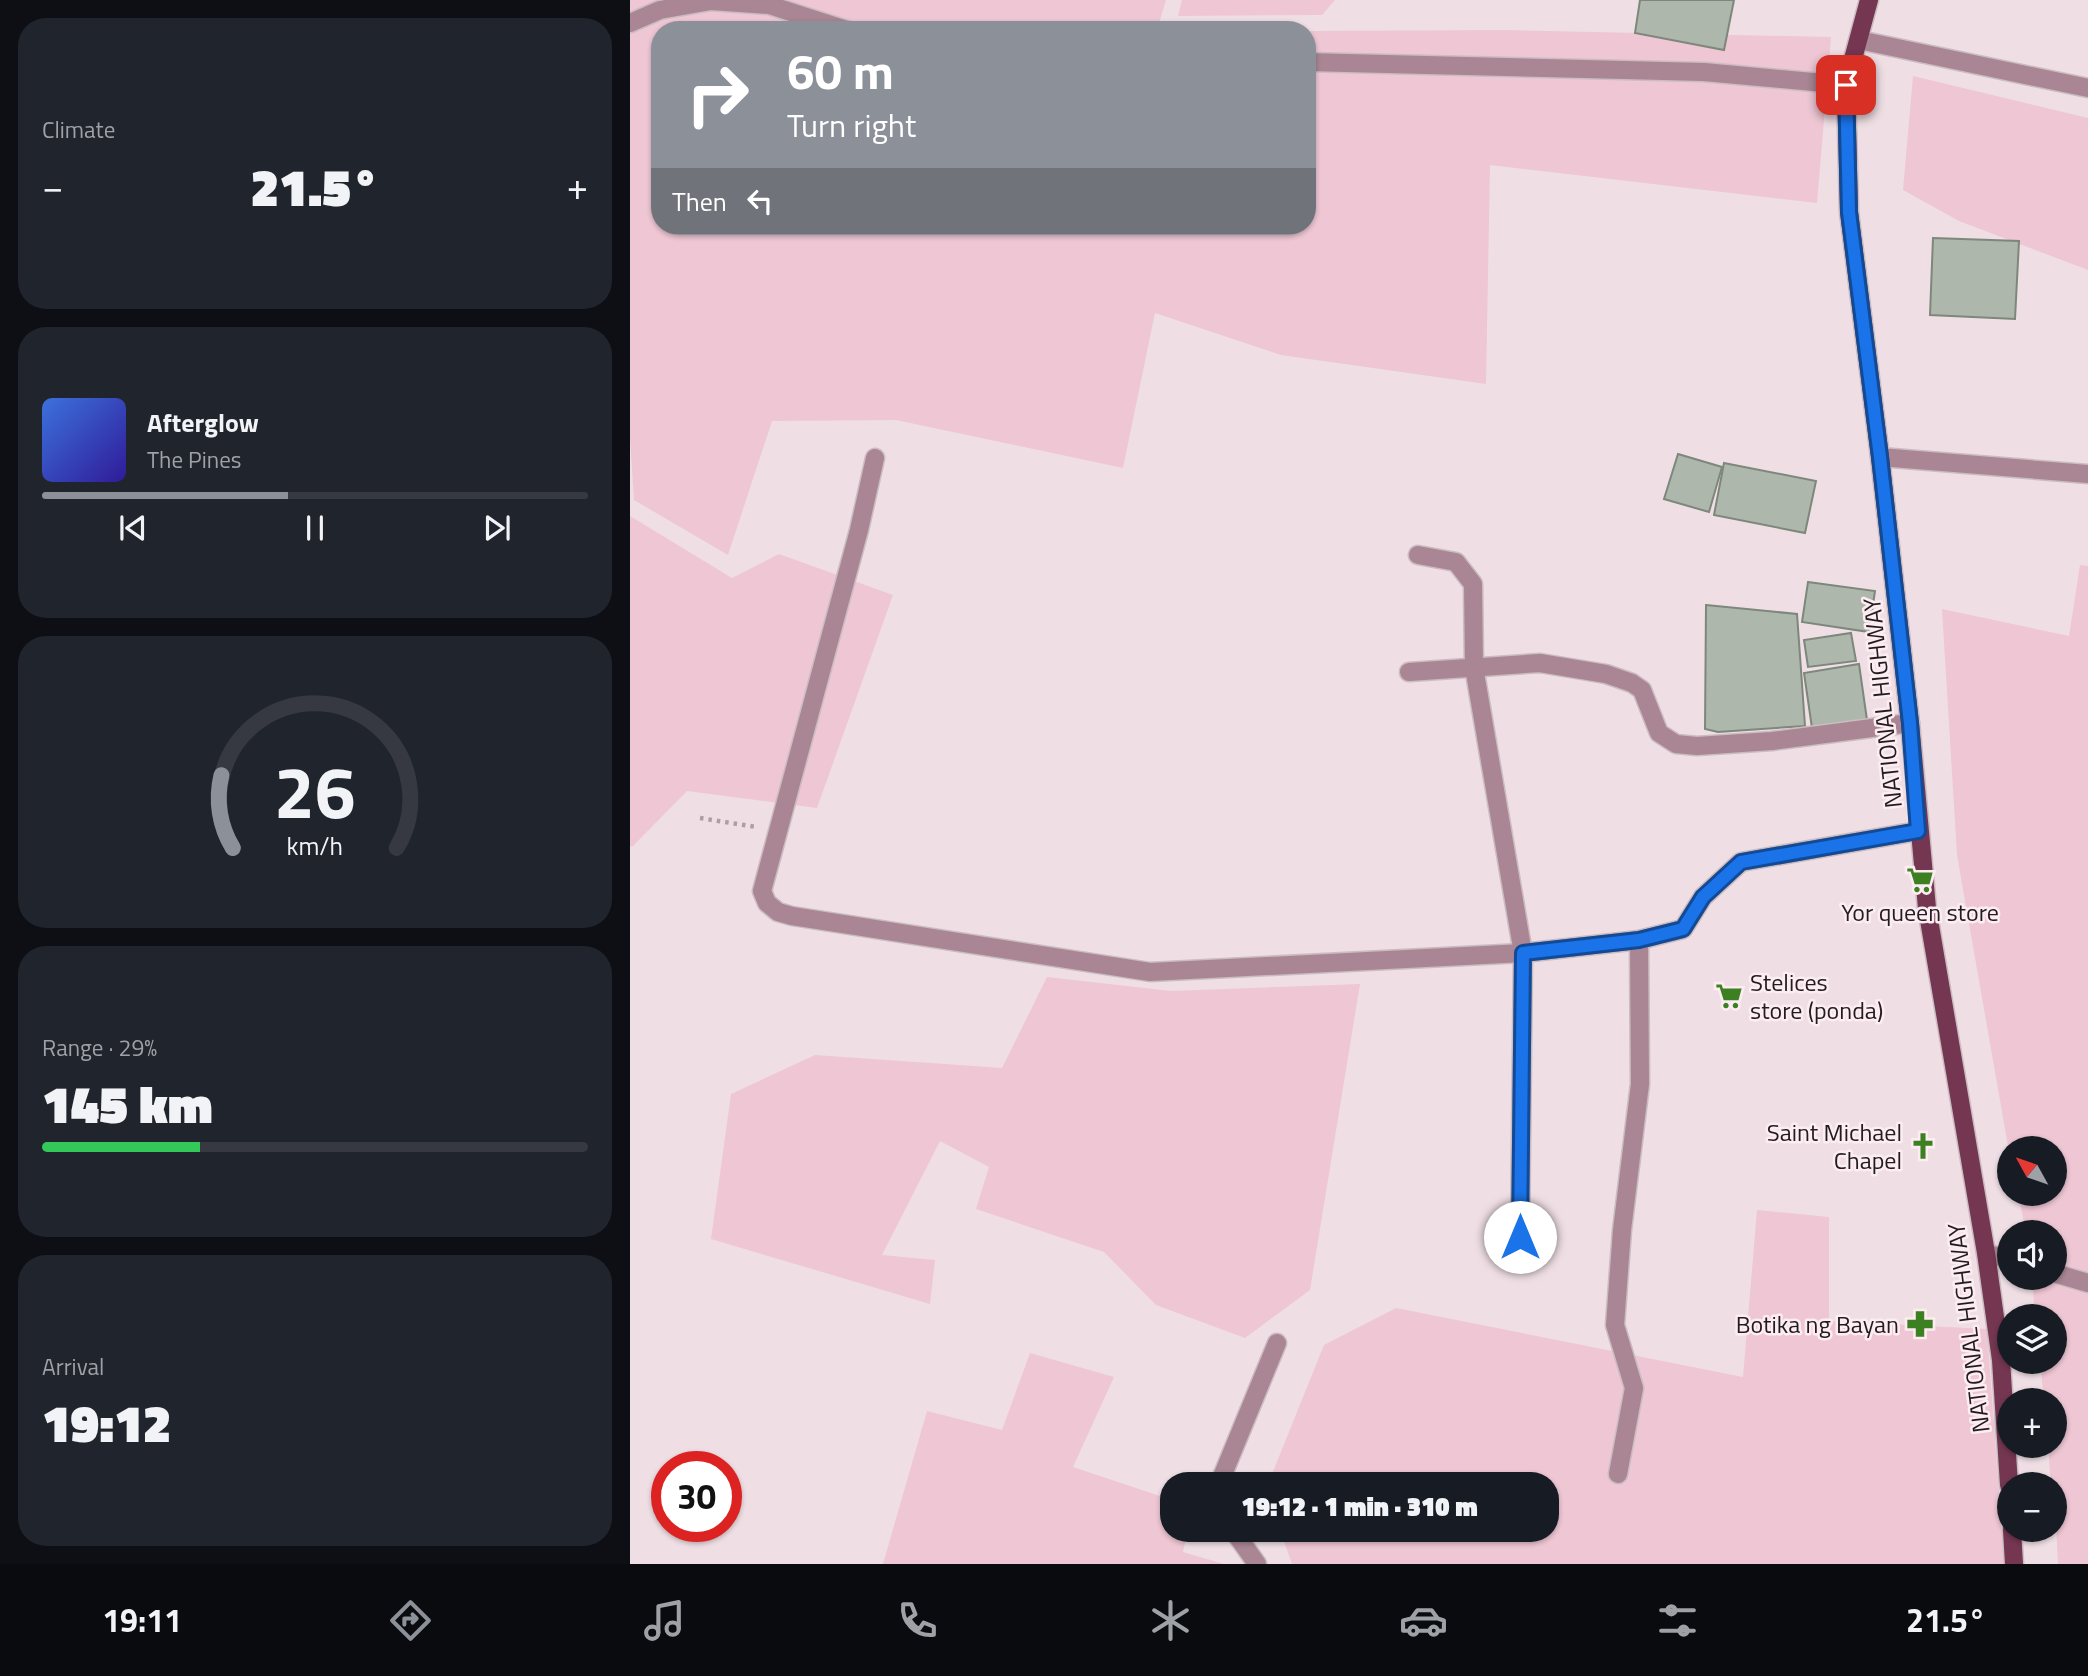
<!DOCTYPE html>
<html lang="en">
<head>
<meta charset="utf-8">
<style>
  :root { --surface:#171b24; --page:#20242c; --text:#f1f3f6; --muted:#9ea1a6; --line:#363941; --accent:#8c9099 }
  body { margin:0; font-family:"Titillium Web",sans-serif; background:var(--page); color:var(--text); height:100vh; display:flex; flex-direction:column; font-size:26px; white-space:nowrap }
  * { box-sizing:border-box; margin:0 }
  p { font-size:23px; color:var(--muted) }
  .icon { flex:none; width:38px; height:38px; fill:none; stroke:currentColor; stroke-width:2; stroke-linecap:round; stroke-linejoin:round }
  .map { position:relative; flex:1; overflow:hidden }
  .side { display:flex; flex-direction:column; gap:18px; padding:18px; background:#0d0f14; width:630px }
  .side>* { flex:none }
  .top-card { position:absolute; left:21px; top:21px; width:665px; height:214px; border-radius:28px; box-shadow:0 2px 5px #0004; background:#8c9099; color:#fff; overflow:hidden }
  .needle { width:46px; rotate:310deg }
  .fabs { position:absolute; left:1367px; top:1136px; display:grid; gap:14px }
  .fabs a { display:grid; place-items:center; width:70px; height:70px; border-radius:50%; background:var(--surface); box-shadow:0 2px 5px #0004; font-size:35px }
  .speed { position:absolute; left:21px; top:1451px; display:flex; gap:14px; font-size:35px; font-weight:700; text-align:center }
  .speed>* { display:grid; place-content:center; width:91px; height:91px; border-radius:50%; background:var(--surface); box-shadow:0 2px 5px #0004; line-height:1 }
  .speed .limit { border:10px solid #d22; background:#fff; color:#111 }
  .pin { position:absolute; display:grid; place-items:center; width:60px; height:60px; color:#fff; margin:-30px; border-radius:14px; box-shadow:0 4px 10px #0006 }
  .me { position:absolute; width:77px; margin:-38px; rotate:0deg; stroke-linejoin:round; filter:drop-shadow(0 0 5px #0008) }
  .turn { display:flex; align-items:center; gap:24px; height:147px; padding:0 21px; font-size:32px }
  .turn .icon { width:91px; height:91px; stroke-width:2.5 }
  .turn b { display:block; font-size:49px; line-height:60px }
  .then { display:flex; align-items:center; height:66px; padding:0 21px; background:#0003; gap:14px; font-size:26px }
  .big { font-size:52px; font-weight:800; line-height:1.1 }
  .side .card { flex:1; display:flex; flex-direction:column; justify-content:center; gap:10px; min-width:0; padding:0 24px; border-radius:28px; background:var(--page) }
  .side .dial { align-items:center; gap:0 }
  .dial svg { height:182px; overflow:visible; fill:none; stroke:var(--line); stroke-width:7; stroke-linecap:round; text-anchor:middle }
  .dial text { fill:var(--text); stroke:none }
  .song { display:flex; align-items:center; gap:21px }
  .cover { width:84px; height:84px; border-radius:10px; background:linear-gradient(135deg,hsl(220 70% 55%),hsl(250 70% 35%)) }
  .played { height:7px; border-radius:4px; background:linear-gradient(90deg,var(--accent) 45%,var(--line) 45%) }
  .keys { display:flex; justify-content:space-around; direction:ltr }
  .heat { display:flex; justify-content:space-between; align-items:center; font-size:38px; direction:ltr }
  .charge { height:10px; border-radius:5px; background:linear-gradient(90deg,#34c759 29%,var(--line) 0) }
  .trip { position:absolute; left:530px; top:1472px; width:399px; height:70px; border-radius:28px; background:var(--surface); box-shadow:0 2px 5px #0004; font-weight:800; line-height:70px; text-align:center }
  .menu { display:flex; height:112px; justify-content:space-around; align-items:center; background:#090b0e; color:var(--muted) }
  .menu .icon { width:49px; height:49px }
  .menu .current { color:var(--accent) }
  .menu b { font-size:32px; color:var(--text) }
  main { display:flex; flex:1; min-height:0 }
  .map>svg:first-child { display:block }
  .green { fill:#eec6d4 }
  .building { fill:#aeb7ab; stroke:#7e877c; stroke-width:2 }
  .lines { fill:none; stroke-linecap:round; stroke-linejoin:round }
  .service-casing { stroke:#cabcc1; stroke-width:21 }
  .minor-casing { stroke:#cabcc1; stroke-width:21 }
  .primary-casing { stroke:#cabcc1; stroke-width:21 }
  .path { stroke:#ab9fa3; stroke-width:4.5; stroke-dasharray:3.5 5; stroke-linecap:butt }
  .service { stroke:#aa8593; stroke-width:18 }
  .minor { stroke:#aa8593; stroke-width:18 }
  .primary { stroke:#743651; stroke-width:18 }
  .route-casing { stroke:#114b97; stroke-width:18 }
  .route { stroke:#1a73e8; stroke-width:12 }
  .labels { text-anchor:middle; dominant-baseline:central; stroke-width:5; stroke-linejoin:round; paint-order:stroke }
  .street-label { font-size:24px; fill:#211c1d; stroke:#fdedf2 }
  .poi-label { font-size:24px; fill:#211c1d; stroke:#fdedf2; text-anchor:end }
</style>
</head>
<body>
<main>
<section class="side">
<div class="card"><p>Climate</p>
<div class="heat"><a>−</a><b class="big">21.5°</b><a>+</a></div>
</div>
<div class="card">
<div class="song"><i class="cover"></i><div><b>Afterglow</b><p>The Pines</p></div></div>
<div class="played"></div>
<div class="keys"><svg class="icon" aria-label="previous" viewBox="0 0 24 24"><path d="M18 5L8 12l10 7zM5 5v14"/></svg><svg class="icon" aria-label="pause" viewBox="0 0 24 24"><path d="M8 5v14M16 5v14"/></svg><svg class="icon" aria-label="next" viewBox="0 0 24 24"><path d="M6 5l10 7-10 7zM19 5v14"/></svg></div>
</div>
<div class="card dial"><svg viewBox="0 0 100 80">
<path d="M14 69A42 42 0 1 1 86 69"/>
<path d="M14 69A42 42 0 0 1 9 37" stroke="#8c9099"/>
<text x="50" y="56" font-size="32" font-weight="700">26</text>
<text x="50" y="72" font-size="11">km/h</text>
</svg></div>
<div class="card"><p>Range · 29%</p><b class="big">145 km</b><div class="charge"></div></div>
<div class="card"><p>Arrival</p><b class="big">19:12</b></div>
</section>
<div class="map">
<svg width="1458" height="1564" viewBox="0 0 1458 1564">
  <rect width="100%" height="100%" fill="#efdfe5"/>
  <g class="green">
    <path d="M0 0H536L527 30H30V226H677V31L876 30 1201 37 1187 203 860 165 856 384 651 355 525 313 493 468 266 420 142 421 98 555 4 500 0 439Z"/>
    <path d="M552 0H705L692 15 548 16Z"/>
    <path d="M1283 76 1458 118V270L1329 221 1273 190Z"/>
    <path d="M0 516 102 578 149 554 263 595 187 808 57 791 2 847 0 846Z"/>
    <path d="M1450 565 1458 566V1564H1428L1424 1484H1421L1418 1446H1424V1400H1414L1410 1362H1424V1316H1405L1402 1278H1424V1232H1396L1388 1194H1424V1148H1379V1152L1327 855 1312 609 1439 636Z"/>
    <path d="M417 977 541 991 730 984 680 1290 615 1338 526 1305 474 1252 346 1209 359 1167 310 1141 252 1255 305 1260 300 1304 81 1239 101 1094 185 1055 372 1068Z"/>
    <path d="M1127 1210 1199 1217V1321L1357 1329 1374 1564H662L650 1530H917V1484H638L694 1345 766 1308 1113 1377Z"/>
    <path d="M400 1353 484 1377 443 1467 542 1500V1530H558L553 1552 594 1564H253L297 1411 372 1430Z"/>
  </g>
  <g class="building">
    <path d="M1010 0H1104L1094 50 1005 33Z"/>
    <path d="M1303 238 1389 241 1385 319 1300 315Z"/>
    <path d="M1048 454 1092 467 1079 512 1034 499Z"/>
    <path d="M1094 463 1186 481 1175 533 1084 515Z"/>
    <path d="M1178 582 1245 591 1239 632 1172 622Z"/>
    <path d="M1076 605 1167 614 1175 726 1088 732 1075 729Z"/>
    <path d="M1221 633 1226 661 1178 667 1174 640Z"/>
    <path d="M1229 664 1237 720 1182 728 1174 673Z"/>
  </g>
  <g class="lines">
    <defs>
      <g id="service">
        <path d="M1229 40 1458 88"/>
        <path d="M1356 1253 1379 1260"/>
        <path d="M1424 1273 1458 1283"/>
      </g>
      <g id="minor">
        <path d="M0 23 30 10 81 1 139 5 217 30"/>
        <path d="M677 62 1074 72 1216 85"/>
        <path d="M1250 457 1458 474"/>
        <path d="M245 458 229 530 132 891 137 903 148 912 162 916 520 972 893 953 1009 940 1053 929 1073 897 1111 862 1288 831"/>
        <path d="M788 555 826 562 843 584 844 667 893 953 890 1237"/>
        <path d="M779 672 910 663 976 674 1002 683 1012 690 1029 733 1046 744 1067 746 1142 741 1280 723"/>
        <path d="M988 1474 1004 1388 985 1325 992 1230 1010 1084 1009 940"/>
        <path d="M589 1484 647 1343"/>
        <path d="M603 1530 627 1564"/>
      </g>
      <g id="primary">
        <path d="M1239 0 1216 85 1219 212 1250 457 1280 723 1297 908 1356 1253 1371 1360 1379 1485"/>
        <path d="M1382 1530 1384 1564"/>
      </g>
    </defs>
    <use href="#service" class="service-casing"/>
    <use href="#minor" class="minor-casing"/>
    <use href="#primary" class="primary-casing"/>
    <path class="path" d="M70 818 126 827"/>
    <use href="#service" class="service"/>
    <use href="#minor" class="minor"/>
    <use href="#primary" class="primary"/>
  </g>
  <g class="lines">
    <defs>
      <path id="route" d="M890 1237 893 953 1009 940 1053 929 1073 897 1111 862 1288 831 1280 723 1250 457 1219 212 1216 85"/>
    </defs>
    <use href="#route" class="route-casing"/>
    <use href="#route" class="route"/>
  </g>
  <defs>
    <symbol id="supermarket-bare" viewBox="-9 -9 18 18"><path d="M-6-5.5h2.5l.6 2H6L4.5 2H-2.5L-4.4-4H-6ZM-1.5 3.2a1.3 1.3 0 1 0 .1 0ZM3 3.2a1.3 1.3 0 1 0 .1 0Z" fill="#3c8022" stroke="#fdedf2" stroke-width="2.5" paint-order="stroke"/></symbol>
    <symbol id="church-bare" viewBox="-9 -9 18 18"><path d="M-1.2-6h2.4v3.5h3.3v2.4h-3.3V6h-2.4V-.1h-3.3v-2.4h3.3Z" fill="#3c8022" stroke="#fdedf2" stroke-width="2.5" paint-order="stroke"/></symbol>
    <symbol id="pharmacy-bare" viewBox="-9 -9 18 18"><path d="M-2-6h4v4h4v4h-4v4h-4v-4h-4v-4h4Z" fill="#3c8022" stroke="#fdedf2" stroke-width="2.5" paint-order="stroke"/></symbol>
  </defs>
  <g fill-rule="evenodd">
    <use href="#supermarket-bare" x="1271" y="861" width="38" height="38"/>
    <use href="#supermarket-bare" x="1080" y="977" width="38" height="38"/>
    <use href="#church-bare" x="1274" y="1127" width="38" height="38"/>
    <use href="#pharmacy-bare" x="1271" y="1305" width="38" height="38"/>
  </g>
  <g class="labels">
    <g class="street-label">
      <text transform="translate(1252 703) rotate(-96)">NATIONAL HIGHWAY</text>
      <text transform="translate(1338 1328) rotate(-97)">NATIONAL HIGHWAY</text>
    </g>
    <g class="poi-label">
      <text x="1290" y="912" text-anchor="middle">Yor queen store</text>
      <text x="1120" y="982" text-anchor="start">Stelices<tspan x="1120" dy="28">store (ponda)</tspan></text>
      <text x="1272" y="1132">Saint Michael<tspan x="1272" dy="28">Chapel</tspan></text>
      <text x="1269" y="1324">Botika ng Bayan</text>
    </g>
  </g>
</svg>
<div class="fabs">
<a><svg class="needle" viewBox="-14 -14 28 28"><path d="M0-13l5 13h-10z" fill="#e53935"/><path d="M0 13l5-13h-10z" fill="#9ea1a6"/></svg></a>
<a><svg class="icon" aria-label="sound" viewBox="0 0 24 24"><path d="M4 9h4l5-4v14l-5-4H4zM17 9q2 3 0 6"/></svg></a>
<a><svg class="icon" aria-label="layers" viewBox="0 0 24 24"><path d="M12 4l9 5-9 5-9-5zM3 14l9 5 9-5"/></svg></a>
<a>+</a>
<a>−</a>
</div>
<div class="speed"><div class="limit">30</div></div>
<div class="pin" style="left:1216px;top:85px;background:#d93025"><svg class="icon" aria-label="arrive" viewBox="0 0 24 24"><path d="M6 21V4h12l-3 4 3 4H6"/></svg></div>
<svg class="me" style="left:890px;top:1237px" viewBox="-20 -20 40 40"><circle r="19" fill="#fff"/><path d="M0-13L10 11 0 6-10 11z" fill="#1a73e8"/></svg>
<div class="trip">19:12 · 1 min · 310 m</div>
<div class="top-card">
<div class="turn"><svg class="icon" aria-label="right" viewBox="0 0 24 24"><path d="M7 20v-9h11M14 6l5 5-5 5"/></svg><div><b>60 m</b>Turn right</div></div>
<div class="then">Then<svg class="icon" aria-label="left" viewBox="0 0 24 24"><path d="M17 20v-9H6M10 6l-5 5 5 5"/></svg></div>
</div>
</div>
</main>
<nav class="menu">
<b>19:11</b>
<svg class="icon current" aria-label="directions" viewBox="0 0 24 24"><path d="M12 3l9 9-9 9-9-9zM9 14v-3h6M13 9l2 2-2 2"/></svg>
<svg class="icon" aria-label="music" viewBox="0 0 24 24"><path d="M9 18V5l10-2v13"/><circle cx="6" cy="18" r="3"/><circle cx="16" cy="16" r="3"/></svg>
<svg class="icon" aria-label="phone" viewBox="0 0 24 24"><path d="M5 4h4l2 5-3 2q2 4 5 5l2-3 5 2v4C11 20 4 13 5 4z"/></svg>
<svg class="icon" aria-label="climate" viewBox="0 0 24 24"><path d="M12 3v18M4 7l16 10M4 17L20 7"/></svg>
<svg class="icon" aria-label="car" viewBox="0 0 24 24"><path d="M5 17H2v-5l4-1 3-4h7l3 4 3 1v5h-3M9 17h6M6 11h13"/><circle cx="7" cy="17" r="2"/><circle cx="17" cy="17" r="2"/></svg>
<svg class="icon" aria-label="filters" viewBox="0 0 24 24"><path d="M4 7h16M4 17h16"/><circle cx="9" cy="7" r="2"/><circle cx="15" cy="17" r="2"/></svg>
<b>21.5°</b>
</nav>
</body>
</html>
